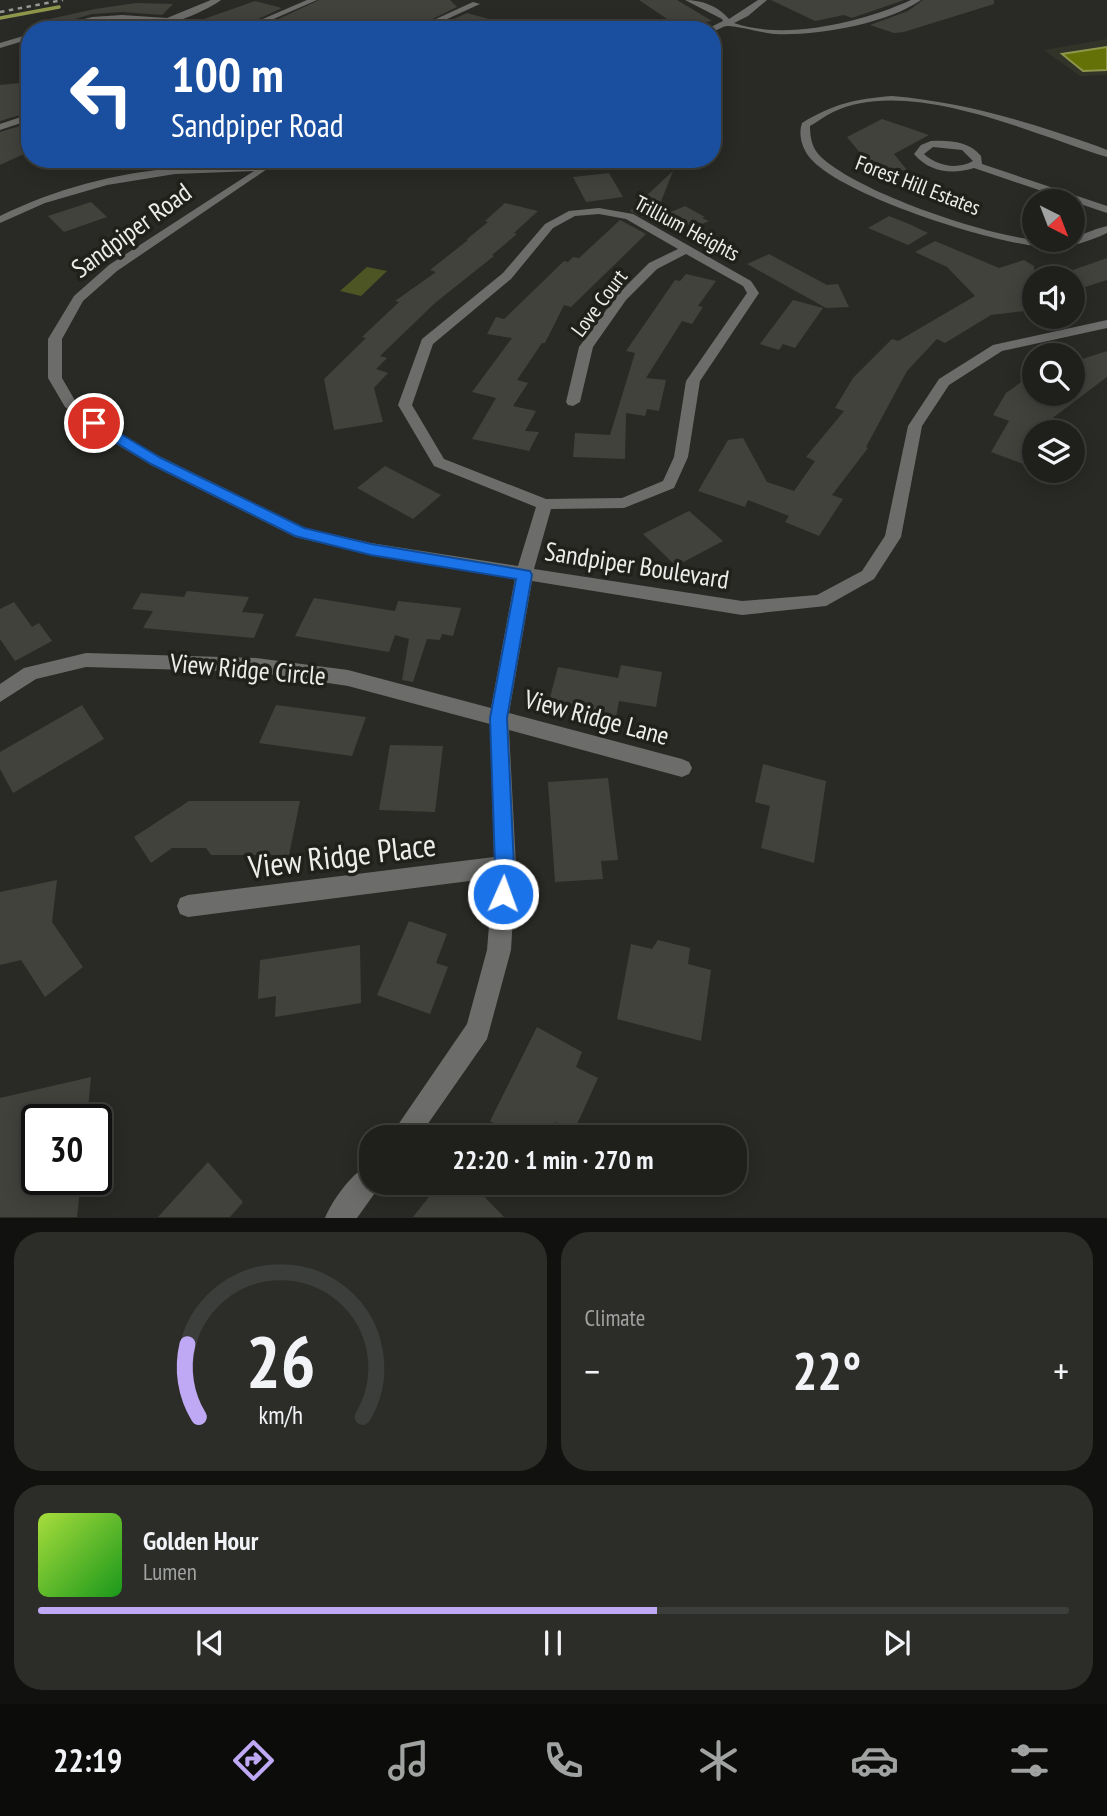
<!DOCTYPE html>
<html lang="en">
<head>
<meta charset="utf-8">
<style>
  :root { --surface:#1f201c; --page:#2c2d29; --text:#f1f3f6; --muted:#a1a3a3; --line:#3c3e3b; --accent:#bfa9f4 }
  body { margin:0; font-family:"PT Sans Narrow",sans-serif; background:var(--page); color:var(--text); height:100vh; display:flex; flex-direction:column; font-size:26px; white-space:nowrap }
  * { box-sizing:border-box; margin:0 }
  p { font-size:23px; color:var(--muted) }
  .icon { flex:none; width:38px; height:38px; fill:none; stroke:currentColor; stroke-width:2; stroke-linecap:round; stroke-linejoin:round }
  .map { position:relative; height:1218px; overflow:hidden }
  .details { display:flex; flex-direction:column; gap:14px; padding:14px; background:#11120f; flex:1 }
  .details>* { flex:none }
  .guide { position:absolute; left:21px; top:21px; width:700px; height:147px; border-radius:28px; box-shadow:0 4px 18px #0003,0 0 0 2px var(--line); background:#1a4fa0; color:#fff; overflow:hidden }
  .needle { width:46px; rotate:138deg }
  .fabs { position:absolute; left:1022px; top:189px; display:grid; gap:14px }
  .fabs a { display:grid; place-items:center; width:63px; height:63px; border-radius:50%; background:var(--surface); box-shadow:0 4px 18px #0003,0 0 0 2px var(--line); font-size:35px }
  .speed { position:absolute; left:21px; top:1104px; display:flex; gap:14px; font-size:35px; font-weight:700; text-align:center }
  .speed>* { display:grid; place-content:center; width:91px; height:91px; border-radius:50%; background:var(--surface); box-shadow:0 4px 18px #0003,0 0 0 2px var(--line); line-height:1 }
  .speed .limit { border:4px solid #111; border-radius:10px; background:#fff; color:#111 }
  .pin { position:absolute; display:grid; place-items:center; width:60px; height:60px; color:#fff; margin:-30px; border:4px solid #fff; border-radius:50%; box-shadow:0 2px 7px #0007 }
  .me { position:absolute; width:77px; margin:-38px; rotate:2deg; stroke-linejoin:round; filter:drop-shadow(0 0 5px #0008) }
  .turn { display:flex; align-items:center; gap:24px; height:147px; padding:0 35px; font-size:32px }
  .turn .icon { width:91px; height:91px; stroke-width:2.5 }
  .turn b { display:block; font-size:49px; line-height:60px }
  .big { font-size:52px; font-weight:800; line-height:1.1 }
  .details .widget { flex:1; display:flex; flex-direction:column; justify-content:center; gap:10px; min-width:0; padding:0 24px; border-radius:28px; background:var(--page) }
  .details .dial { align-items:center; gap:0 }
  .dial svg { height:182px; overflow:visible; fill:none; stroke:var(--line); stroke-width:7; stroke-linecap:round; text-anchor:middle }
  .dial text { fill:var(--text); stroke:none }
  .song { display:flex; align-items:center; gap:21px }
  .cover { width:84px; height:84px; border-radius:10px; background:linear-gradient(135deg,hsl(80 70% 55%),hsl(120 70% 35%)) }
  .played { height:7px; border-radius:4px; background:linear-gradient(90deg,var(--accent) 60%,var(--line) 60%) }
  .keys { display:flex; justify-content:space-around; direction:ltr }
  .heat { display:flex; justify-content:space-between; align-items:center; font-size:38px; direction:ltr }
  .details .tiles { flex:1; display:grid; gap:14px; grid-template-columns:1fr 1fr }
  .widget:last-child { grid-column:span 2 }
  .trip { position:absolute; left:359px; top:1125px; width:388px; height:70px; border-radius:28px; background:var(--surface); box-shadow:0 4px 18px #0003,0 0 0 2px var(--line); font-weight:800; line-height:70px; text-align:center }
  .dock { display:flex; height:112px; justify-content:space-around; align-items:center; background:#0c0d0b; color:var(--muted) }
  .dock .icon { width:49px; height:49px }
  .dock .active { color:var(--accent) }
  .dock b { font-size:32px; color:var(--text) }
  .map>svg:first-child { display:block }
  .built { fill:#323429 }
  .green { fill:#4c5523 }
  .water { fill:#647107; stroke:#8d964b; stroke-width:2 }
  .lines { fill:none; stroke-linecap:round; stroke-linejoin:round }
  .stream { stroke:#8d964b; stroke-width:3.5 }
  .building { fill:#41423c }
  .minor { fill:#6c6d6a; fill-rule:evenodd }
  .rail { stroke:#979894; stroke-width:2.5; stroke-dasharray:4.5 4.5; stroke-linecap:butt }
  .route { fill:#1a73e8; stroke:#114b97; stroke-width:2 }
  .labels { text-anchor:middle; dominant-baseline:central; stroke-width:7; stroke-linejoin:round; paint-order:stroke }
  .far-street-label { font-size:21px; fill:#edeeeb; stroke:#20211b }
  .street-label { font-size:26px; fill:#edeeeb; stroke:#20211b }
  .near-street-label { font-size:32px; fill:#edeeeb; stroke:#20211b }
</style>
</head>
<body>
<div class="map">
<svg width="1107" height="1218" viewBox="0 0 1107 1218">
  <rect width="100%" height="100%" fill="#292a25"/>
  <path class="built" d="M1107 39V75L1080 76 1044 50Z"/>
  <path class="green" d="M367 267 387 271 361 296 340 291Z"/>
  <path class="water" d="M1107 47V70L1083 71 1062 54Z"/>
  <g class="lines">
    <path class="stream" d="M0 18 59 7"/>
  </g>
  <g class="building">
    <path d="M319 0H450L457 7 410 30H255Z"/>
    <path d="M639 0H677L712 21 679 27Z"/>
    <path d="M771 0H904L852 18 844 15 815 21Z"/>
    <path d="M923 0H994V4L904 32 894 33 870 25 908 11Z"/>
    <path d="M255 1 282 8 235 30H182L181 27Z"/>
    <path d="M136 3 173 4 162 15 122 12 92 14 37 30 36 22 95 9Z"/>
    <path d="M467 13 507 24V30H430Z"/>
    <path d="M107 23H144L133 30H62Z"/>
    <path d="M30 82V112L0 121V85Z"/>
    <path d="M882 119 929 135 894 154 907 170 876 172 847 137Z"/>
    <path d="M30 123V151L0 165V132Z"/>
    <path d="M673 171 653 222 630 211Z"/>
    <path d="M609 173 623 197 586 202 573 177Z"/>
    <path d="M91 202 107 217 64 232 48 216Z"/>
    <path d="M505 203 538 211 514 233 517 234 492 255 494 256 435 303 380 356 387 358 376 369 388 373 374 388 383 422 334 430 324 379 366 338 362 337 399 302 395 301 436 272 430 270 468 240H466L488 222 485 221Z"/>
    <path d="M685 206 705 217 702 218 709 221 686 231 659 217Z"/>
    <path d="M889 216 909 224 928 233 908 245 868 228Z"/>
    <path d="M620 220 646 234 571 307 564 305 545 343H542L517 380 528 383 513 406 536 411 525 431 539 432 529 451 472 439 496 398 472 392 512 338 487 334 496 317 504 319 564 261 568 262 573 257 579 258Z"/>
    <path d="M935 241 999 268 1024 260 1034 266V310L991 315 945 343 937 339 907 371 866 447 868 448 832 495 843 499 819 536 785 522 789 516 748 500 745 507 698 491 728 440 743 438 767 482 794 491 815 461 806 457 844 411 835 408 853 378 892 339 898 341 975 296 947 267 915 252Z"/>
    <path d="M769 254 827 285 838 284 849 307 826 308 747 264Z"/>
    <path d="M1107 258V280L1073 291V270Z"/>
    <path d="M686 274 716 281 698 306 703 307 692 324 682 321 646 378 666 380 659 411 647 409 645 416 626 413 625 459 573 457 575 433 610 435 635 353 626 351 675 280 680 281Z"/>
    <path d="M793 300 823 308 795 348 783 344 779 350 760 344Z"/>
    <path d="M1107 351V377L1034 432V468L991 452 1009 421 993 415 1006 393 1034 373V394H1073V362Z"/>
    <path d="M385 466 441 495 413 519 357 488Z"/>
    <path d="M689 511 723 541 676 566 643 534Z"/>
    <path d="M187 591 249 597 242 612 264 614 254 638 143 628 153 611 132 609 141 593 184 597Z"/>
    <path d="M314 598 395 611 398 601 461 608 453 636 442 634 440 640 427 639 413 682 402 680 409 639 395 635 389 652 295 636Z"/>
    <path d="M14 602 32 627 39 623 52 641 15 661 0 639V609Z"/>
    <path d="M621 665 662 672 656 707 619 701 616 718 548 705 558 667 618 678Z"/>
    <path d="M82 705 104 739 13 793 0 769V752Z"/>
    <path d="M276 705 366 717 352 756 259 743Z"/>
    <path d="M390 745 443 746 435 812 379 810Z"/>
    <path d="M763 764 826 781 814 863 761 848 770 806 755 802Z"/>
    <path d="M608 778 618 860 601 861 603 879 555 882 548 782Z"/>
    <path d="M189 801H300L289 855H211L206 848H172L151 863 134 837Z"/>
    <path d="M57 880 52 922 83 967 45 997 21 960 0 965V892Z"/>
    <path d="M409 921 447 934 436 963 448 967 430 1014 377 995Z"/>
    <path d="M658 940 690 948 688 964 711 970 701 1041 617 1019 631 944 652 949Z"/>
    <path d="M360 945 361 1003 275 1017 276 996 258 999 260 960Z"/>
    <path d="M537 1027 582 1052 576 1067 598 1078 573 1133 555 1122 548 1138H518L490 1121Z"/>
    <path d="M91 1077 87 1120H37V1180H81L77 1217H0V1098Z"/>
    <path d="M208 1162 243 1202 230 1217H158Z"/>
    <path d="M440 1183H471L504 1217H413Z"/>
  </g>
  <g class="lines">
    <g class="minor">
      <path d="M211 0H221C202 14 158 30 135 30L157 21 107 20 43 30 92 17 122 15 167 18Z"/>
      <path d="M307 0H317L248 30H237Z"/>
      <path d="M685 0C702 0 718 6 729 19L758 0H767L748 16 734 23C785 41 863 22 911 0H921C887 24 816 36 775 34 762 33 735 25 727 26 723 26 716 31 712 32L709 28 723 21 722 19Z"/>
      <path d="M473 2 480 4 423 30H412Z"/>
      <path d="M30 34V39L0 48V43Z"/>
      <path d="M892 96C963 102 1030 122 1097 146L1107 150V157C1033 134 908 76 833 112 825 116 817 122 810 126 810 137 812 148 820 156 858 193 994 239 1047 241 1071 241 1084 232 1107 226V233C1088 242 1066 249 1044 247 995 244 842 196 810 158 802 148 798 135 802 123 833 104 855 99 892 96Z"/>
      <path d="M30 114V120L0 130V124Z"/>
      <path d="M931 141C949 140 969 141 981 156L982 164 1107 206V213L974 168C952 175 929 172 914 154L921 145ZM933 147 962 150 973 161C957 170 937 166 924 154Z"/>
      <path d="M272 159H286L270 167 117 271 83 301 62 339V378L77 404 121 435 161 457 305 528 371 543 518 566 536 507 434 466 398 405 422 339 503 273 545 224 569 211 599 208 633 214 751 281 759 293 700 381 688 457 674 488 624 508 551 509 534 569 742 601 817 595 862 571 885 536 908 426 939 379 993 345 1107 320V328L1002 351 949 385 922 426 901 537 874 579 826 606 742 615 532 581 509 713 682 759 689 762 692 768 689 774 682 777 509 730 516 866 511 950 487 1039 418 1138H389L467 1024 487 950 493 878 188 917 180 914 177 906 180 898 188 895 494 857 490 724 348 686 256 672 86 667 36 679 0 702V684L24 668 86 653 256 658 348 670 491 708 515 578 371 555 295 537 151 465 111 441 65 407 48 378V339L74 296 109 265 254 171 175 174 107 185 45 203 0 223V216C55 189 115 173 176 168 207 165 242 172 272 159ZM599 214 626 219 678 249 649 263 618 294 579 347 566 402 568 405 573 406 580 402 593 347 626 300 657 269 686 254 743 286 747 293 686 381 674 457 663 481 622 498 546 499 444 459 412 405 433 344 511 279 553 228 575 216Z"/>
      <path d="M371 1164V1183H382L357 1218H325C333 1199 353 1171 371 1164Z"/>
    </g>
    <path class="rail" d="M0 12 63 0"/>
  </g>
  <path class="route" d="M94 418 161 458 304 528 371 544 530 571 532 575 507 718 514 866 510 901 503 904 496 901 493 894 495 866 490 718 516 579 371 555 295 536 151 464 89 426 87 423Z"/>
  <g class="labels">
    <g class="far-street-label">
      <text transform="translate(918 185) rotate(21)">Forest Hill Estates</text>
      <text transform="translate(687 228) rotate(28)">Trillium Heights</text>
      <text transform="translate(599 303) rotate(-53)">Love Court</text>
    </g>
    <g class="street-label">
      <text transform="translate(131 230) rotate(-36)">Sandpiper Road</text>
      <text transform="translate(637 565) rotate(9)">Sandpiper Boulevard</text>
      <text transform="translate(248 669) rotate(5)">View Ridge Circle</text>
      <text transform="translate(597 717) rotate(15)">View Ridge Lane</text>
    </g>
    <g class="near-street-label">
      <text transform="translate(342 855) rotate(-7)">View Ridge Place</text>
    </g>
  </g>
</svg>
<div class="fabs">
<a><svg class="needle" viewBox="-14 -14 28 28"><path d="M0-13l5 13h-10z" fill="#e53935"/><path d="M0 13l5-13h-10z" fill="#a1a3a3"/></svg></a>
<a><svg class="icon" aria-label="sound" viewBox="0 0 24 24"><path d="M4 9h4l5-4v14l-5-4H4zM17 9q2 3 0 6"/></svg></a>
<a><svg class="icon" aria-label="search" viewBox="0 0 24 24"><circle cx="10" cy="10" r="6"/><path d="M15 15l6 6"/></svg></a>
<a><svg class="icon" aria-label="layers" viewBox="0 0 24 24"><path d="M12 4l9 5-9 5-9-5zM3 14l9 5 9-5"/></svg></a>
</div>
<div class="speed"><div class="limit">30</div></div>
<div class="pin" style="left:94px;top:423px;background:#d93025"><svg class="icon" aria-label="arrive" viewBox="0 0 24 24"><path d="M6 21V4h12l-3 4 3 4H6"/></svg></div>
<svg class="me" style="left:503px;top:894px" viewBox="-20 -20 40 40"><circle r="17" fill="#1a73e8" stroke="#fff" stroke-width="3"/><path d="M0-11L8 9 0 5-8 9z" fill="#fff"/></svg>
<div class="trip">22:20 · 1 min · 270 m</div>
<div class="guide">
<div class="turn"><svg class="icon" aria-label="left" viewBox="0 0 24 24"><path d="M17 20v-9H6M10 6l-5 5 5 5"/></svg><div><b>100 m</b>Sandpiper Road</div></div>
</div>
</div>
<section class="details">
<div class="tiles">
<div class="widget dial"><svg viewBox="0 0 100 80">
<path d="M14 69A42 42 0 1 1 86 69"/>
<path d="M14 69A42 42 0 0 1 9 37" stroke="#bfa9f4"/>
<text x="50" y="56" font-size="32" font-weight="700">26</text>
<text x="50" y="72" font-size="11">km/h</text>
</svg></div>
<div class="widget"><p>Climate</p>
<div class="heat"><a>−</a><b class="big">22°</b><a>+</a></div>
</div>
<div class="widget">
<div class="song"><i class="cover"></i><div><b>Golden Hour</b><p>Lumen</p></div></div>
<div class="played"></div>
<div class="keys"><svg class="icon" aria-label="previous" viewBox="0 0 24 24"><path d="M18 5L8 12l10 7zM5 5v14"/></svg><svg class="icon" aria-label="pause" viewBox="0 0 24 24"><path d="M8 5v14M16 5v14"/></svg><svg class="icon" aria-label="next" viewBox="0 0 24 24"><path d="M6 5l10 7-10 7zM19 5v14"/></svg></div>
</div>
</div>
</section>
<nav class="dock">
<b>22:19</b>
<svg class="icon active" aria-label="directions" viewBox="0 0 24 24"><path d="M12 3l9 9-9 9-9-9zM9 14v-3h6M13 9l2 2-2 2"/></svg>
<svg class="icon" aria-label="music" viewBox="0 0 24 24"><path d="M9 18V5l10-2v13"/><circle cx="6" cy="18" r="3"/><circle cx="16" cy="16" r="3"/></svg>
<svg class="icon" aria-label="phone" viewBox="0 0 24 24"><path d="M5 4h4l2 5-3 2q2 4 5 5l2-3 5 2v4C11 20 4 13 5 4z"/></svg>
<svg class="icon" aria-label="climate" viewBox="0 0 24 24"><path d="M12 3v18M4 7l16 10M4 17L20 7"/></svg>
<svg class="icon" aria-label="car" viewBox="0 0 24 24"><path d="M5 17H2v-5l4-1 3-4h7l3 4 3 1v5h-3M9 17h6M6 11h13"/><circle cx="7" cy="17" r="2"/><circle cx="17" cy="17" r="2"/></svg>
<svg class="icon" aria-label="filters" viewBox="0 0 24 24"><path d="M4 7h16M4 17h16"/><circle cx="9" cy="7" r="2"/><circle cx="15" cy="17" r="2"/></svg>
</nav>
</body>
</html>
